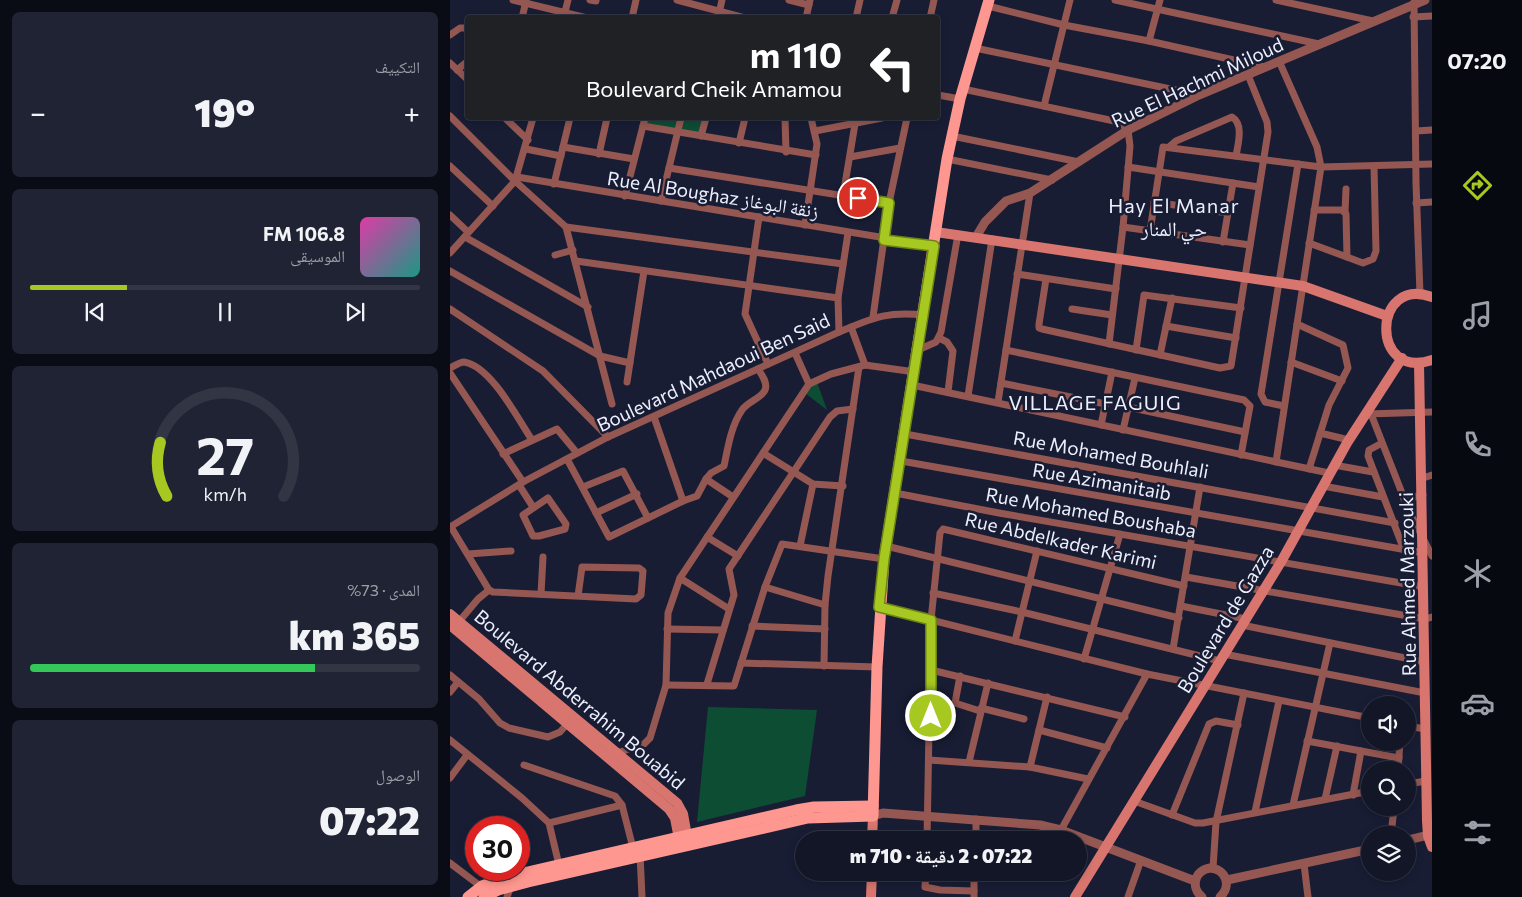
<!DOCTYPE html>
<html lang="ar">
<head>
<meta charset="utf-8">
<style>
  :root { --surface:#121627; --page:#1f2333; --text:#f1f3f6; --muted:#9c9fa7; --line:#313544; --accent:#a6c821 }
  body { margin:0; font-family:Commissioner,"Noto Naskh Arabic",sans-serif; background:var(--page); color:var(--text); direction:rtl; height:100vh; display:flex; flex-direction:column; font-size:19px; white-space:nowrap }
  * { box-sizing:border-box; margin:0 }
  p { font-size:16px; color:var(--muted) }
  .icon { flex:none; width:28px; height:28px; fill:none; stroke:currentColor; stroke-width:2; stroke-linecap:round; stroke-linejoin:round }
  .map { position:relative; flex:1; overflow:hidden; direction:ltr }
  .drawer { display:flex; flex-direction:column; gap:12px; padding:12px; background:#0a0c15; width:450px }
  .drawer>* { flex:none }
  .guide { position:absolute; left:15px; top:15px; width:475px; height:105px; border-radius:5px; box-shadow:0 2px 8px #0003,0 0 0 1px var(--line); direction:rtl; background:#202124; color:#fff; overflow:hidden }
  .controls { position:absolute; left:911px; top:696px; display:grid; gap:10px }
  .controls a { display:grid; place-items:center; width:55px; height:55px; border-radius:50%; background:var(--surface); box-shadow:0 2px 8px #0003,0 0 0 1px var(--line); font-size:25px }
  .speed { position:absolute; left:15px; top:816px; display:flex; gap:10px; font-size:25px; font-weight:700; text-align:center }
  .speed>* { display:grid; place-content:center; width:65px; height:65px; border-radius:50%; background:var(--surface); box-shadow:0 2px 8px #0003,0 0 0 1px var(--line); line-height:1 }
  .speed .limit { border:8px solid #d22; background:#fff; color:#111 }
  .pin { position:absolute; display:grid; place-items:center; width:42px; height:42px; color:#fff; margin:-21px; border:2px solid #fff; border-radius:50%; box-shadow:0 1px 5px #0007 }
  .me { position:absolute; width:55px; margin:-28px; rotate:0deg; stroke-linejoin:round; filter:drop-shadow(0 0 4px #0008) }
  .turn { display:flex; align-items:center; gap:18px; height:105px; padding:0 15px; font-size:22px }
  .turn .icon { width:65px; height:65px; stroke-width:2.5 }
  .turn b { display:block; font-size:35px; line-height:42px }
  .big { font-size:38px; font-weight:800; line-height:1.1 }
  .drawer .widget { flex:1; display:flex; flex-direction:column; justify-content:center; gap:8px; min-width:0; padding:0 18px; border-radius:8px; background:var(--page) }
  .drawer .dial { align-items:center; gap:0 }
  .dial svg { height:130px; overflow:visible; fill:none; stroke:var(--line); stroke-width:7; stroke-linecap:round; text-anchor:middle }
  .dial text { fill:var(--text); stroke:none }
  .song { display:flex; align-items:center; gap:15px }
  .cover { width:60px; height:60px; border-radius:8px; background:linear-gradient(135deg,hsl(320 70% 55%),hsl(170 70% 35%)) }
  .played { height:5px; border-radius:2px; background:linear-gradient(90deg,var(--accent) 25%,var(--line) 25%) }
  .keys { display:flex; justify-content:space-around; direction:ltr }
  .heat { display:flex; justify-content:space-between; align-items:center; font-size:28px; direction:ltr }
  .charge { height:8px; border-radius:4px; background:linear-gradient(90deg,#34c759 73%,var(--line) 0) }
  .trip { position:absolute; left:345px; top:831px; width:292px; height:50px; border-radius:25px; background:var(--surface); box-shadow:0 2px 8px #0003,0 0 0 1px var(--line); font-weight:800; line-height:50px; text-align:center; direction:rtl }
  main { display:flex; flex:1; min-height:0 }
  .tabs { display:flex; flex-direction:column; width:90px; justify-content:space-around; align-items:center; background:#070910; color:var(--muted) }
  .tabs .icon { width:35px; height:35px }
  .tabs .active { color:var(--accent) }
  .tabs b { font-size:22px; color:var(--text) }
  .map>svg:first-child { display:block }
  .green { fill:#0d4d33 }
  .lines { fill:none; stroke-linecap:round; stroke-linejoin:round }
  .minor { stroke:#955752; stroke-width:7 }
  .tertiary { stroke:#955752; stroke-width:9 }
  .secondary { stroke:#d8756e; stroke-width:10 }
  .primary { stroke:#fe978f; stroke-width:11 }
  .route-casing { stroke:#6c8215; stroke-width:12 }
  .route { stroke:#a6c821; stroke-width:9 }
  .labels { text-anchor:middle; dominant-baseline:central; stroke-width:5; stroke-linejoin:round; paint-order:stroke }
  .street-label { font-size:19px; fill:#ecf0fe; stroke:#181d34 }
  .neighbourhood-label { font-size:20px; letter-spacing:1px; fill:#ecf0fe; stroke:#181d34 }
</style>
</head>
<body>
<main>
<nav class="tabs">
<b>07:20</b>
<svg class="icon active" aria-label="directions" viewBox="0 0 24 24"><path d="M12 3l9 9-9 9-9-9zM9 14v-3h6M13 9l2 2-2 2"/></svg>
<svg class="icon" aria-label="music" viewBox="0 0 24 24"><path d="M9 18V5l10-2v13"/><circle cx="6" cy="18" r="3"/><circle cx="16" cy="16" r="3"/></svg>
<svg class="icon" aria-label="phone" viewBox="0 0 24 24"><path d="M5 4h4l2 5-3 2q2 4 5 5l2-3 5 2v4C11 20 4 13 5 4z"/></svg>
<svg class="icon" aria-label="climate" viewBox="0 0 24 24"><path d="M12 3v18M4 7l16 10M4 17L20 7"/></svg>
<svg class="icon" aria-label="car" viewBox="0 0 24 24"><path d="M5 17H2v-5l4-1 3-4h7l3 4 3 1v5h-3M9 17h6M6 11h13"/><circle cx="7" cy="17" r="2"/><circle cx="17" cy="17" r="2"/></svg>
<svg class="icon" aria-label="filters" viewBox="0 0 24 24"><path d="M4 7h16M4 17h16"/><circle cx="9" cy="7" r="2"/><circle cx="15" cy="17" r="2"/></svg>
</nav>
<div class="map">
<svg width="982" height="897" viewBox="0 0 982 897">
  <rect width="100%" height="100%" fill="#181d34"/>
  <g class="green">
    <path d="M198 118H259L255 134 196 126Z"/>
    <path d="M367 382 377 410 355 393 359 386Z"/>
    <path d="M258 707 367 710 355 796 247 822Z"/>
  </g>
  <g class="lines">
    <g class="minor">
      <path d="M63 0 137 18"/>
      <path d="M140 0 146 1"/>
      <path d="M227 0 295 18"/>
      <path d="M339 0 359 5"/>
      <path d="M665 0 869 44"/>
      <path d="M826 0 923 21"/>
      <path d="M964 2 966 183 970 294"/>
      <path d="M538 6 614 25 699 41 815 67"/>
      <path d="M115 12 118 0"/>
      <path d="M963 17 982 16"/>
      <path d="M72 18 76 1"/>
      <path d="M182 18 186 0"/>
      <path d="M268 18 272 0"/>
      <path d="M356 18 360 0"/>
      <path d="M406 18 410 0"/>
      <path d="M442 18 447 0"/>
      <path d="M480 18 484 0"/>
      <path d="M0 35 10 28H18"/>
      <path d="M699 41 710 0"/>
      <path d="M525 48 749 95"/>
      <path d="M0 63 18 80"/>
      <path d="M7 70 18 61"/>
      <path d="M513 89 669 122 678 130 680 146 673 227 659 344"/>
      <path d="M488 95 510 99"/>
      <path d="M594 106 620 0"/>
      <path d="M0 116 65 181 116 227"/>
      <path d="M55 118 78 140"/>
      <path d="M335 118 336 152"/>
      <path d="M193 126 366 155"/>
      <path d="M365 131 432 118"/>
      <path d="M966 131 982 130"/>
      <path d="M251 136 256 118"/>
      <path d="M502 136 629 162"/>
      <path d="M289 143 295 118"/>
      <path d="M113 147 184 159"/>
      <path d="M719 147 726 141 782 117C794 124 788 144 786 156"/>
      <path d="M76 149 111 156"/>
      <path d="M149 154 157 118"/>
      <path d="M400 157 450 148"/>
      <path d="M497 159 602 180"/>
      <path d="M0 166 43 206"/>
      <path d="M678 167 809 187"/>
      <path d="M219 168 439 203"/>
      <path d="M67 177 484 246"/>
      <path d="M104 184 120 118"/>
      <path d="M175 196 195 118"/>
      <path d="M393 196 405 124 404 118"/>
      <path d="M211 201 231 118"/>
      <path d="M704 202 778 213"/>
      <path d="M966 203 982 202"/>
      <path d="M864 210H892L896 214 897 257"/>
      <path d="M895 212 896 189"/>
      <path d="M0 215 18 232"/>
      <path d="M309 217 295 314 318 364"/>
      <path d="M355 225 367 144 361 118"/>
      <path d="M116 227 393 264"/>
      <path d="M116 227 162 404"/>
      <path d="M673 227 800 245"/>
      <path d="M700 231 713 147 871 167 982 164"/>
      <path d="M15 237 138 307"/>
      <path d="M773 242 783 183"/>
      <path d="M859 243 913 263 923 259 926 251 924 166"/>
      <path d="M0 253 65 181 83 118"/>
      <path d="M105 255 123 250"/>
      <path d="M126 261 388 298"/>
      <path d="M0 271 150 356 180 363"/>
      <path d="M567 274 666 289"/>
      <path d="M596 279 589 324V328L592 329 770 368 781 366 818 132 817 122 798 75"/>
      <path d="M0 309 93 371 158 437"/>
      <path d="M622 309 662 315"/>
      <path d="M423 317 439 203 457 118"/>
      <path d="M847 324 893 345 898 368 879 405 859 469"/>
      <path d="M716 326 786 338"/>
      <path d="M401 327 415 365"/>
      <path d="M389 332 388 298 398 233"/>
      <path d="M489 338 497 342 503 351 498 392"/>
      <path d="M468 350 486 342 491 332 508 234"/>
      <path d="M556 350 794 400 800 406 791 455"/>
      <path d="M686 350 694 295 791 308"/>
      <path d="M345 353 359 384"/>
      <path d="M710 355 722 298"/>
      <path d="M841 362 892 381"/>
      <path d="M0 368C4 366 10 362 14 362 41 366 68 419 82 440"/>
      <path d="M0 373 73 482"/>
      <path d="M177 382 194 271"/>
      <path d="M551 383 656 404"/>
      <path d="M462 385 879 473"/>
      <path d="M518 396 542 239"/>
      <path d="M548 402 580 193"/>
      <path d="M834 406 815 402 811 394 848 164"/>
      <path d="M678 407 795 432"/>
      <path d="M917 414 982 412"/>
      <path d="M921 414 959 511 982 556"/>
      <path d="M204 417 233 501"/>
      <path d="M651 425 662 372"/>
      <path d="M673 430 685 378"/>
      <path d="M870 433 899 440"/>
      <path d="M455 434 945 523"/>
      <path d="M932 443 919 450 918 456 954 550"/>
      <path d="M313 453 363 484 393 486"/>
      <path d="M53 454 107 429 127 453"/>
      <path d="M117 459 159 537 233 501 247 496 256 479"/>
      <path d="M451 461 974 553"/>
      <path d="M826 462 871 167 867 147 829 61"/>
      <path d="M884 465 923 472"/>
      <path d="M973 478 982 475"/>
      <path d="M69 485 83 507"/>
      <path d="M873 486 933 497"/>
      <path d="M133 487 173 471 198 518"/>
      <path d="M445 493 549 513 974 587"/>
      <path d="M283 497 256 479 261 473 274 466C278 447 281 426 292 410 297 402 312 398 315 390 318 383 312 375 308 369"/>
      <path d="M98 498 116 524 115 529 89 536H83L73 515Z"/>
      <path d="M954 499 973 495"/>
      <path d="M146 513 187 494"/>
      <path d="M0 527 73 482 158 437 389 332C423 318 436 311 474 315"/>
      <path d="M1 527 39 590 43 592 186 599 191 595 193 571 189 568 132 567 128 596"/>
      <path d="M257 537 288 556"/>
      <path d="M350 546 363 484"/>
      <path d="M436 546 729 618"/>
      <path d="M18 554 61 551"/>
      <path d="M736 577 975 619 982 617"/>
      <path d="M230 578 279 609"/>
      <path d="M315 587 375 605"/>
      <path d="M483 593 572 612 770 661"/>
      <path d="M91 594 93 557"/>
      <path d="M731 606 796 619"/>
      <path d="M429 607 697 674 920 718"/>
      <path d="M7 624 28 599 39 590"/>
      <path d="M792 625 975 662"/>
      <path d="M302 626 375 629"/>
      <path d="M217 629 273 630"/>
      <path d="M565 641 587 551"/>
      <path d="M723 649 750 487"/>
      <path d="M774 654 975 693"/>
      <path d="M634 659 670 534"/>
      <path d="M291 663 427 667"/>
      <path d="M374 666 375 605 378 576 409 367"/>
      <path d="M481 670 675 717"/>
      <path d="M0 675 29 699 50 723 59 728 98 737 110 732 120 721"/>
      <path d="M510 676 505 703 530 711"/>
      <path d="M257 684 284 595 279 569 380 417 387 411 403 409"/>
      <path d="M216 685 284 686 315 587 332 544 434 559"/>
      <path d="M0 692 8 682"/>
      <path d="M531 708 574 719"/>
      <path d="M958 726 975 729"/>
      <path d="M589 730 657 748"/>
      <path d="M0 740 72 798 99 823 109 865"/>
      <path d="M857 741 949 758"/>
      <path d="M167 753 194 744 200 738 216 685 218 613 230 578 359 384 381 374 415 365 465 372"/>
      <path d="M479 760 580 767 638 779"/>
      <path d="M519 762 538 683"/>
      <path d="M74 765 165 796 172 805 183 848"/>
      <path d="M580 767 597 697"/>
      <path d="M948 770 950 742"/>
      <path d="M0 778 17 755"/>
      <path d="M958 784 976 781"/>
      <path d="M903 795 911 751"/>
      <path d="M875 799 887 746"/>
      <path d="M684 801 745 823H753L920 791"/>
      <path d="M843 805 880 643"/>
      <path d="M805 812 829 701"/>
      <path d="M722 815 759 724 766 721 788 725"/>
      <path d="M99 823 172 805"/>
      <path d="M611 830 697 674"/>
      <path d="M941 835 944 808"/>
      <path d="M477 840 481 620 490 533 493 529 734 586"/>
      <path d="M526 840V819"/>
      <path d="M190 854 192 897"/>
      <path d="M0 863 33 888"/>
      <path d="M854 864 858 897"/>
      <path d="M763 868 766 822 794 693"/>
      <path d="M476 872 475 887 490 890 524 891"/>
      <path d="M57 897 61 886"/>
      <path d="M524 897V872"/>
      <path d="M678 897 691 860"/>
    </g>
    <g class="tertiary">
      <path d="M526 237 535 222 556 201 580 193 678 130 749 95 975 0"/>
      <path d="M423 816 433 813 590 825 611 830 745 881"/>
      <path d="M958 840 982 834"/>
      <path d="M777 880 920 849"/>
      <path d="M752 897C740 887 745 870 760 868 776 869 782 886 770 897"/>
    </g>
    <g class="secondary">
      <path d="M486 232 853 286 937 316"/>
      <path d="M982 297C922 275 920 381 982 360"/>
      <path d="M969 363 977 821 978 836 982 847"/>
      <path d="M0 614 227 803 233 814 238 842"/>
      <path d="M0 625 219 809 225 818 230 844"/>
      <path d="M422 840 423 816"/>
      <path d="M421 897 422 872"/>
      <path d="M625 897 831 562 897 443 952 358"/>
    </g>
    <g class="primary">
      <path d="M18 897 32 886 57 877 346 810 364 807 423 806"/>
      <path d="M34 897 48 890 78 882 358 818 423 816 427 667 434 559 497 159 510 99 539 0"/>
    </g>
  </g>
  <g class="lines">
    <defs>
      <path id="route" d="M408 198 439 203 434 240 484 246 434 559 429 607 481 620V716"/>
    </defs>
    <use href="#route" class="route-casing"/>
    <use href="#route" class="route"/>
  </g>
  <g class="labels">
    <g class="street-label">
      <text transform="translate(747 82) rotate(-25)">Rue El Hachmi Miloud</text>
      <text transform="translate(263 194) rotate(9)">Rue Al Boughaz زنقة البوغاز</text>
      <text transform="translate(263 372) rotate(-25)">Boulevard Mahdaoui Ben Said</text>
      <text transform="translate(661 454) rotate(10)">Rue Mohamed Bouhlali</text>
      <text transform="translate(652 481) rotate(10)">Rue Azimanitaib</text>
      <text transform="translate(641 512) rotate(10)">Rue Mohamed Boushaba</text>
      <text transform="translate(611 540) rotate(13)">Rue Abdelkader Karimi</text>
      <text transform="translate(957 584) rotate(-91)">Rue Ahmed Marzouki</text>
      <text transform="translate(775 619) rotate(-59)">Boulevard de Gazza</text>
      <text transform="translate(130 699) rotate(40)">Boulevard Abderrahim Bouabid</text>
    </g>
    <g class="neighbourhood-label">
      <text x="724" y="205">Hay El Manar<tspan x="724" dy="23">حي المنار</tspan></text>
      <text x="645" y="402">VILLAGE FAGUIG</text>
    </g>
  </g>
</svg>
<div class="controls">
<a><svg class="icon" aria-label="sound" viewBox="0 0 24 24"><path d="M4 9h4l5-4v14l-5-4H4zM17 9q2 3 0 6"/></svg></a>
<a><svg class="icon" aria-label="search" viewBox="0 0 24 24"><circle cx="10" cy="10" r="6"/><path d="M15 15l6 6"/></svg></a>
<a><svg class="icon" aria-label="layers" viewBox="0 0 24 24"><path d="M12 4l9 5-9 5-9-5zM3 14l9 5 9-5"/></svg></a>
</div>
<div class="speed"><div class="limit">30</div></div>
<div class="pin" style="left:408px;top:198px;background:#d93025"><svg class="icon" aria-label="arrive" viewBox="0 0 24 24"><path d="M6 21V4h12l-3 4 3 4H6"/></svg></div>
<svg class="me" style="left:481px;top:716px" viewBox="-20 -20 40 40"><circle r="17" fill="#a6c821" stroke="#fff" stroke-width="3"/><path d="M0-11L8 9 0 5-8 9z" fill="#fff"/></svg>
<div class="trip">07:22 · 2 دقيقة · 710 m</div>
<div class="guide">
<div class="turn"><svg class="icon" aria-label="left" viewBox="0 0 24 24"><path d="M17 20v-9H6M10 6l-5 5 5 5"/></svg><div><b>110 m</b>Boulevard Cheik Amamou</div></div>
</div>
</div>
<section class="drawer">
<div class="widget"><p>التكييف</p>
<div class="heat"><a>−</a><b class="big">19°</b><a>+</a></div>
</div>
<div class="widget">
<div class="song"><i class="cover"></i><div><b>106.8 FM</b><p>الموسيقى</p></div></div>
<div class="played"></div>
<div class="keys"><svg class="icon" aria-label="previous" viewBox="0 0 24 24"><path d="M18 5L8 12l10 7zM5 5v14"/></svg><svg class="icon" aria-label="pause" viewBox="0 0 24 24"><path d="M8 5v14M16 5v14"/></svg><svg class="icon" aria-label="next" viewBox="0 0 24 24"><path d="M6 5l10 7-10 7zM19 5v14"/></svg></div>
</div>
<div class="widget dial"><svg viewBox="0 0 100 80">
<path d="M14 69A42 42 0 1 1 86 69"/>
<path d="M14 69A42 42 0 0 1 10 36" stroke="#a6c821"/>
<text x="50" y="56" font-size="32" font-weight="700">27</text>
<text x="50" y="72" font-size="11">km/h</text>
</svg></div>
<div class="widget"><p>المدى · 73%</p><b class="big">365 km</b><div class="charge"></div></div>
<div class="widget"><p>الوصول</p><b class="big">07:22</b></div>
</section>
</main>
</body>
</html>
